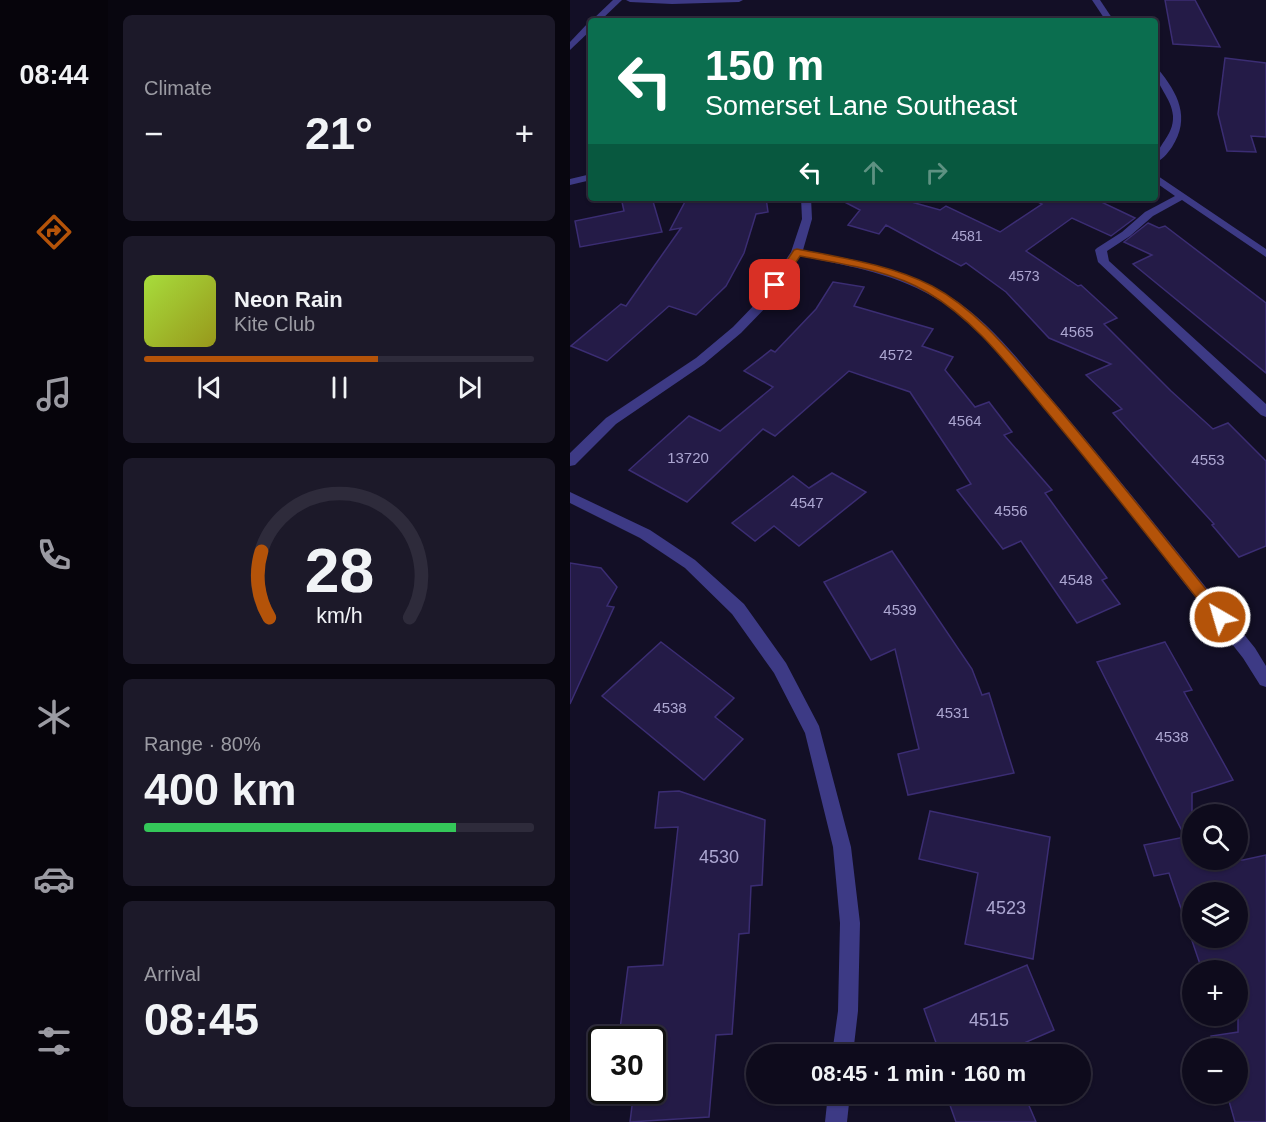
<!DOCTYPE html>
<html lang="en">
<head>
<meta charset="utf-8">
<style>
  :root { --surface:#0e0b1c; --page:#1c1929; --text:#f1f3f6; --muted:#9b9ba3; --line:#2e2b3b; --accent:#b45309 }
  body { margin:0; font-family:Arial,sans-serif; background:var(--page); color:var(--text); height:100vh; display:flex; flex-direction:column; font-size:22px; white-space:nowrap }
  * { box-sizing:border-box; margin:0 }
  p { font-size:20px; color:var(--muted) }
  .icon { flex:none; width:33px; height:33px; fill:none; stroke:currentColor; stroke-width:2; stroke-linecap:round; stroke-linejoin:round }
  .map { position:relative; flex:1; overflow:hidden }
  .drawer { display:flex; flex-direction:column; gap:15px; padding:15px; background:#08060f; width:462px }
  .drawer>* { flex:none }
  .banner { position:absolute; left:18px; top:18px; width:570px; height:183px; border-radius:6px; box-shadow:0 2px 4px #0004,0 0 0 2px var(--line); background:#0b6e4f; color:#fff; overflow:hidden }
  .controls { position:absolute; left:612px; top:804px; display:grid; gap:12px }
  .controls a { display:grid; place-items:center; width:66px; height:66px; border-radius:50%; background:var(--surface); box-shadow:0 2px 4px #0004,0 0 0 2px var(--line); font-size:30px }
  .speed { position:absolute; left:18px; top:1026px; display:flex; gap:12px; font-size:30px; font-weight:700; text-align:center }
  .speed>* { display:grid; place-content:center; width:78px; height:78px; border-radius:50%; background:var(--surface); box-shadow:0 2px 4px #0004,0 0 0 2px var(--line); line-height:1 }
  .speed .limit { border:3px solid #111; border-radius:9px; background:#fff; color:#111 }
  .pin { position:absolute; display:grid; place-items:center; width:51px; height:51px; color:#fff; margin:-26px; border-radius:12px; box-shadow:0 3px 9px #0006 }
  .me { position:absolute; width:66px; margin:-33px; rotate:322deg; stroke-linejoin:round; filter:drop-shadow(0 0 4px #0008) }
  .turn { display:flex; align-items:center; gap:21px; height:126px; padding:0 18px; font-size:27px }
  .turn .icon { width:78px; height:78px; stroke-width:2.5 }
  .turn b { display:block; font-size:42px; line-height:51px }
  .lanes { display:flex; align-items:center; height:57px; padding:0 18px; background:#0003; justify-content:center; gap:30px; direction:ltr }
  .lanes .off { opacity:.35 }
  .big { font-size:45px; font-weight:600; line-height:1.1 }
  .drawer .widget { flex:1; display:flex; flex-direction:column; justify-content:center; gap:9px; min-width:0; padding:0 21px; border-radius:9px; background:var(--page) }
  .drawer .dial { align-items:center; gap:0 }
  .dial svg { height:156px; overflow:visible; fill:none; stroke:var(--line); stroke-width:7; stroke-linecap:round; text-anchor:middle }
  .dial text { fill:var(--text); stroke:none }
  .song { display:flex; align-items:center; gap:18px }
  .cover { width:72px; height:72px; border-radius:9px; background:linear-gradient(135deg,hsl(80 70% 55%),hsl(60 70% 35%)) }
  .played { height:6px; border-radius:3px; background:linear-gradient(90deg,var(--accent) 60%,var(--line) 60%) }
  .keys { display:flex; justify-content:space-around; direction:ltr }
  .heat { display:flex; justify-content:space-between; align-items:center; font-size:33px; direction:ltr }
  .charge { height:9px; border-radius:4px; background:linear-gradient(90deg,#34c759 80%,var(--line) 0) }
  .trip { position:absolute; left:176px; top:1044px; width:345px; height:60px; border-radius:30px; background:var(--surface); box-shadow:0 2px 4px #0004,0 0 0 2px var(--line); font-weight:600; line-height:60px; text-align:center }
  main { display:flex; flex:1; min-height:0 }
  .dock { display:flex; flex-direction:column; width:108px; justify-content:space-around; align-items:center; background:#06040b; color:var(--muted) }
  .dock .icon { width:42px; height:42px }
  .dock .selected { color:var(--accent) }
  .dock b { font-size:27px; color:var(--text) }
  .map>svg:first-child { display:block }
  .building { fill:#241b47; stroke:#3b2d73; stroke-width:1.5; fill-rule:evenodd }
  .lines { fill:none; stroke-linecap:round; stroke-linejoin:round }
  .minor { fill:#3d3a85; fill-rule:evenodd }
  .route { fill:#b45309; stroke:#753606; stroke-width:1.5 }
  .labels { text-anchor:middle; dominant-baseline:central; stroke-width:6; stroke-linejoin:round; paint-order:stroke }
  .far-number-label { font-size:14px; fill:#aca6d1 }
  .number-label { font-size:15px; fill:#aca6d1 }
  .near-number-label { font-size:18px; fill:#aca6d1 }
</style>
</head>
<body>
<main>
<nav class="dock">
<b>08:44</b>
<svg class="icon selected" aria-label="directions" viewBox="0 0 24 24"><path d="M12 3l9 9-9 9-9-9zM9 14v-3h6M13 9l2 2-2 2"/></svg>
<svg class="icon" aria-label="music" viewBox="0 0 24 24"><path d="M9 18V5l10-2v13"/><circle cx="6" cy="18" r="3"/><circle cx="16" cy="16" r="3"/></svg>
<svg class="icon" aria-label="phone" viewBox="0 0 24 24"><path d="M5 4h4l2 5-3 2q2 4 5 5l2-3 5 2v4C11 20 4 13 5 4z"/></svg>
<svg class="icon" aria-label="climate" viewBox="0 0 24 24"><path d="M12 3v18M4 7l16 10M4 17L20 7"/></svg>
<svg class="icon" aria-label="car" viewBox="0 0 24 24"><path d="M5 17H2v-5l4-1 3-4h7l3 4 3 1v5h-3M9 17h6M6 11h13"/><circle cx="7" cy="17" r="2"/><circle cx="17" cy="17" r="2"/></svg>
<svg class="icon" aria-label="filters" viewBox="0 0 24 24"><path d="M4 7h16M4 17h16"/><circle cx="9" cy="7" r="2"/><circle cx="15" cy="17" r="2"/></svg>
</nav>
<section class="drawer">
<div class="widget"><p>Climate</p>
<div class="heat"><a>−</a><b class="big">21°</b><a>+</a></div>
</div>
<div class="widget">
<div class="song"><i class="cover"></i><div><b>Neon Rain</b><p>Kite Club</p></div></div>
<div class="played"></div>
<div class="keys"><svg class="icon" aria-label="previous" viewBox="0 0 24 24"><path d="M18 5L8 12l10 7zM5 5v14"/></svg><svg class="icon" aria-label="pause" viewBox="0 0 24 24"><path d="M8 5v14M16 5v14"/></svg><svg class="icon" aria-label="next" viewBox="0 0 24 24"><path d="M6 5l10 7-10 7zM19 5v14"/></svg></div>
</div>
<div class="widget dial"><svg viewBox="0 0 100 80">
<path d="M14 69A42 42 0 1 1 86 69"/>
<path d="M14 69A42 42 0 0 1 10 35" stroke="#b45309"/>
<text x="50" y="56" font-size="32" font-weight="700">28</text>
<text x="50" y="72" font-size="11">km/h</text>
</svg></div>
<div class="widget"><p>Range · 80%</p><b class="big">400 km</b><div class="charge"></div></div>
<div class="widget"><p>Arrival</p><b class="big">08:45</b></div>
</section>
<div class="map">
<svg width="696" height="1122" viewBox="0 0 696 1122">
  <rect width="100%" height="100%" fill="#130f26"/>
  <g class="building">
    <path d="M595 0H625L650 47 603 44Z"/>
    <path d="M655 58 696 63V137L681 136 686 152 657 151 648 114Z"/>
    <path d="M73 198H82L92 232 10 247 5 221 54 211 52 202Z"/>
    <path d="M117 198H196L198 212 186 214 174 253 156 286 126 315 99 306 37 361 1 346 51 304 56 306 111 228 100 230Z"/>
    <path d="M267 198H341L338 201 370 210 376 206 430 232 472 204 460 198H530L527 200 565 218 541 236 502 218 456 251 508 286 511 285 547 318 534 324 601 391 643 429 658 423 696 461V546L669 557 642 525 644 524 543 413 552 409 516 375 541 364 479 338 436 292 396 263 391 266 316 225 309 234 278 225 290 210Z"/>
    <path d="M578 223 589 228 595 226 696 303V373L563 264 582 255 554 242Z"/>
    <path d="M263 282 294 287 284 306 363 329 352 346 383 357 375 370 405 407 419 402 442 432 434 435 482 490 475 493 537 578 532 580 550 604 507 623 451 541 433 549 387 490 401 484 340 392 279 371 205 436 193 429 117 502 59 470 119 416 150 431 203 387 174 371 201 350 205 352 246 309Z"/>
    <path d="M262 473 296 492 229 546 204 526 185 541 162 523 223 476 239 488Z"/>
    <path d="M322 551 402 669 412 695 419 693 444 773 338 795 328 754 349 749 325 649 301 660 254 582Z"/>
    <path d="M0 563 31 568 47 587 37 606 44 607 0 704Z"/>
    <path d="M91 642 164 698 145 717 173 739 134 780 32 696Z"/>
    <path d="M595 642 622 690 614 692 663 780 622 793V860H673L696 855V1122H665L657 1094H668V1048H644L641 1036 668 1032V970H632L599 873 584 876 574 845 615 837 527 662ZM622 892H668V938H622Z"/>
    <path d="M109 791 195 820 192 885 181 886 179 933 169 934 162 1034 146 1035 139 1117 60 1122 64 1090H82V1040H70L72 1028 50 1029 58 967 93 965 108 827 85 828 89 792Z"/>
    <path d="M360 811 480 837 463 959 395 944 408 873 349 859Z"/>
    <path d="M457 965 484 1030 438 1050 439 1054H370L354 1009Z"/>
    <path d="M376 1094H454L466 1122H386Z"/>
  </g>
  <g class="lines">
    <g class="minor">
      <path d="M43 0H52L30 21H21Z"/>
      <path d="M56 0H173L169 2 102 4 60 2Z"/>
      <path d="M522 0H530L544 21H536Z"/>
      <path d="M18 23H21V30L0 50V42Z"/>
      <path d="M585 68 588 69C608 93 621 118 602 147 598 153 592 160 585 163 585 146 604 137 603 116 602 98 585 85 585 68Z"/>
      <path d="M21 174V180L0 185V179Z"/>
      <path d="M585 174 696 249V257L612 200 583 216 560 236 537 251 539 261 696 404V417L691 415 528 262 525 250 527 248 552 232 575 212 605 196 585 182Z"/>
      <path d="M231 198H241L242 219 233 250C283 260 335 269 379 296 424 324 456 370 490 409 556 487 620 568 685 648L696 666V687L690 685 673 658C609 577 547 495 481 416 448 376 416 331 372 302 329 274 279 266 230 256L198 305 171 333 134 364 46 424 5 465 0 466V453L36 418 126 358 163 327 190 299 221 252 232 219Z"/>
      <path d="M0 492 80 530 125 560 174 604 216 663 249 726 281 847 290 923 288 1011 283 1054H262L268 1011 270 923 263 847 235 733 204 673 162 614 115 568 70 538 0 503Z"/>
      <path d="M258 1094H280L277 1122H255Z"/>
    </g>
  </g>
  <path class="route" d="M227 249C273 258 321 265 362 286 409 311 443 356 477 395 538 466 596 540 655 613L657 617 655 621H645C588 549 532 477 473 407 438 365 405 320 357 292 319 270 273 264 230 256L209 287H202V283L224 250Z"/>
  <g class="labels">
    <g class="far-number-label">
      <text x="397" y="236">4581</text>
      <text x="454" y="276">4573</text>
    </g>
    <g class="number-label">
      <text x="507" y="331">4565</text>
      <text x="326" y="354">4572</text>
      <text x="395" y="420">4564</text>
      <text x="118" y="457">13720</text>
      <text x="638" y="459">4553</text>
      <text x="237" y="502">4547</text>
      <text x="441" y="510">4556</text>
      <text x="506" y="579">4548</text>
      <text x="330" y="609">4539</text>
      <text x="100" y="707">4538</text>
      <text x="383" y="712">4531</text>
      <text x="602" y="736">4538</text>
    </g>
    <g class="near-number-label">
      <text x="149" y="857">4530</text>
      <text x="436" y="908">4523</text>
      <text x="419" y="1020">4515</text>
    </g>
  </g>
</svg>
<div class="controls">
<a><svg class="icon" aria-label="search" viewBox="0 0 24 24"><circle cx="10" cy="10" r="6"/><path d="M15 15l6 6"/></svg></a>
<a><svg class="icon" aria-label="layers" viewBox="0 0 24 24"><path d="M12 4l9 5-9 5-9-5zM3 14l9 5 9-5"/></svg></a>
<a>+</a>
<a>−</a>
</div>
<div class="speed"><div class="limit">30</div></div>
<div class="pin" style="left:205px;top:285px;background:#d93025"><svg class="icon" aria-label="arrive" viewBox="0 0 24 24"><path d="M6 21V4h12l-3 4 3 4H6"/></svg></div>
<svg class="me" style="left:650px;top:617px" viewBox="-20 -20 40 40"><circle r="17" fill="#b45309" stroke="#fff" stroke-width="3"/><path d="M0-11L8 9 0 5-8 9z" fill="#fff"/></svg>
<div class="trip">08:45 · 1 min · 160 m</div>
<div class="banner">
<div class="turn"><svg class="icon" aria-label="left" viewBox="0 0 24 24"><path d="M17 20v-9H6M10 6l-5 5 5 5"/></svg><div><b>150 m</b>Somerset Lane Southeast</div></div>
<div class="lanes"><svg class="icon" aria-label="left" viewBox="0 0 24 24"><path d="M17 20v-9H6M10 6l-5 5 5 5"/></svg><svg class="icon off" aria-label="ahead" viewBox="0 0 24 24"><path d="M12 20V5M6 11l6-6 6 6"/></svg><svg class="icon off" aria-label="right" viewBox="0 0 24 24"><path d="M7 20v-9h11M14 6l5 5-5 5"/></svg></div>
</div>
</div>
</main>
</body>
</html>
